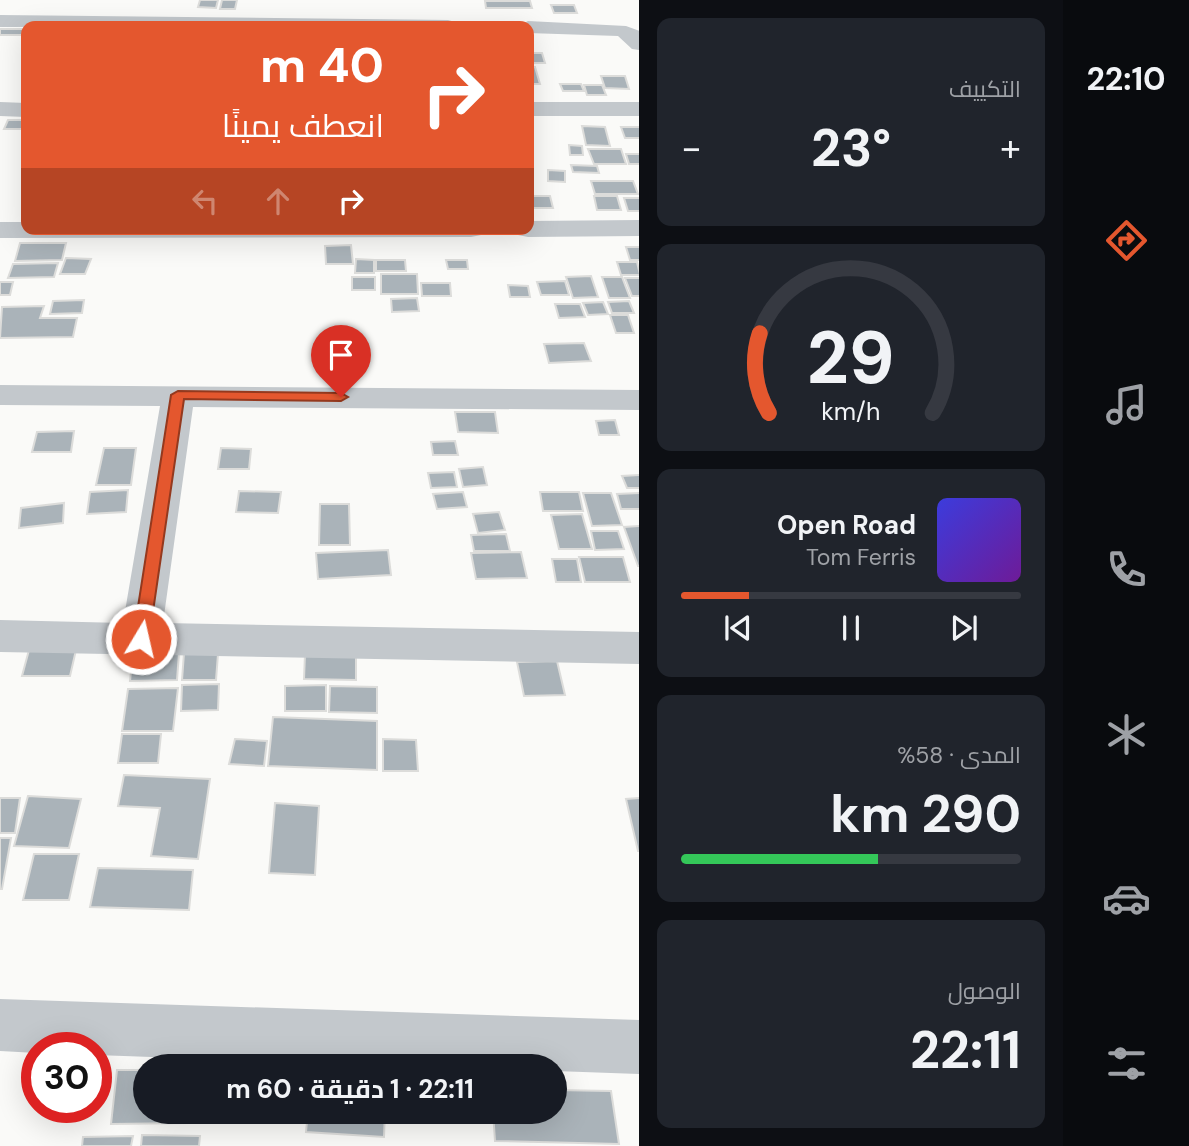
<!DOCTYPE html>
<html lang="ar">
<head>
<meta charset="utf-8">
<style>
  :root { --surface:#171b24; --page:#20242c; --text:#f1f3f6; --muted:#9ea1a6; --line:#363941; --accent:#e4572e }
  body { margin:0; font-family:"DM Sans",Cairo,sans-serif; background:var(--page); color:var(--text); direction:rtl; height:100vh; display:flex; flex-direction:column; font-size:26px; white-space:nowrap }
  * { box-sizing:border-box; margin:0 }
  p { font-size:23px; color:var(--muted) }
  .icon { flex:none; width:38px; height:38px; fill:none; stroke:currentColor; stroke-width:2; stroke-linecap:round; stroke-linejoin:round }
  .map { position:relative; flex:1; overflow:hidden; direction:ltr }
  .side { display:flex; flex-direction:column; gap:18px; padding:18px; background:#0d0f14; width:424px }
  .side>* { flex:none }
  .hud { position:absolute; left:21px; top:21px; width:513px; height:214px; border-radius:14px; box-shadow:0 7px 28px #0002; direction:rtl; background:#e4572e; color:#fff; overflow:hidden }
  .speed { position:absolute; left:21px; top:1032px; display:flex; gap:14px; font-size:35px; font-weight:700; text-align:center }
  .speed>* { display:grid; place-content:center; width:91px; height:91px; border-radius:50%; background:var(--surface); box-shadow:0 7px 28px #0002; line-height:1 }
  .speed .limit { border:10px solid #d22; background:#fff; color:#111 }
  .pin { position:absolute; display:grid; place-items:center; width:60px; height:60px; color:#fff; margin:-72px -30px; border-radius:50% 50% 50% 0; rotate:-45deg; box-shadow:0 0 7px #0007 }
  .pin .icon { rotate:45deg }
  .me { position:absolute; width:77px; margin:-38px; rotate:9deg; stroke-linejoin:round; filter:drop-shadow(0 0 5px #0008) }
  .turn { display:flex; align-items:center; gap:24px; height:147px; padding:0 35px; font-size:32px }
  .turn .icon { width:91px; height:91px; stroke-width:2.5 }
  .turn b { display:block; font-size:49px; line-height:60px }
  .lanes { display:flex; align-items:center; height:66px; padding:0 35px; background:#0003; justify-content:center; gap:35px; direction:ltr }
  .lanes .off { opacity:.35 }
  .big { font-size:52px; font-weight:700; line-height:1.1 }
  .side .widget { flex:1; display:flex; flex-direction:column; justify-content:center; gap:10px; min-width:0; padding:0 24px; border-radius:14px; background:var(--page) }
  .side .dial { align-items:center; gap:0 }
  .dial svg { height:182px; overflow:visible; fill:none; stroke:var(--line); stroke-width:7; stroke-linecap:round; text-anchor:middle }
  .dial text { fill:var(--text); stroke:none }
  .song { display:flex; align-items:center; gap:21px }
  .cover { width:84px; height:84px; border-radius:10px; background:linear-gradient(135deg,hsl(240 70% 55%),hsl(280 70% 35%)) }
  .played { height:7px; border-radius:4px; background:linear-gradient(90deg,var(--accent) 20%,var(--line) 20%) }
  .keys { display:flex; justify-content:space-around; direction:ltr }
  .heat { display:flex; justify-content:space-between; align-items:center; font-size:38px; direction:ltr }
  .charge { height:10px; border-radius:5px; background:linear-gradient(90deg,#34c759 58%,var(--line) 0) }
  .trip { position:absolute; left:133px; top:1054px; width:434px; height:70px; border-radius:35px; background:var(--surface); box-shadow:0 7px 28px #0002; font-weight:700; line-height:70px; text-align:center; direction:rtl }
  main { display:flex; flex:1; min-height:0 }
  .dock { display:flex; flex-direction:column; width:126px; justify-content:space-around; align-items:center; background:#090b0e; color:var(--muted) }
  .dock .icon { width:49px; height:49px }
  .dock .current { color:var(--accent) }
  .dock b { font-size:32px; color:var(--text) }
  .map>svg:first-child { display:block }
  .building { fill:#aab3b9; stroke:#dcdcda; stroke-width:2 }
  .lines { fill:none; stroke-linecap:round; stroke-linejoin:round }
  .minor { fill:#c3c8cc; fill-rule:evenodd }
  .route { fill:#e4572e; stroke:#94391e; stroke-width:2 }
</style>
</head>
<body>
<main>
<nav class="dock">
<b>22:10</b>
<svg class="icon current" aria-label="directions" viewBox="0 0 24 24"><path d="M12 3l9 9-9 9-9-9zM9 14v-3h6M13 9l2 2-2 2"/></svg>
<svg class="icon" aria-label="music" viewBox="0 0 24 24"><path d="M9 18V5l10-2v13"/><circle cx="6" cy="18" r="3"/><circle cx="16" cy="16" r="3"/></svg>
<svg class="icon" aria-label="phone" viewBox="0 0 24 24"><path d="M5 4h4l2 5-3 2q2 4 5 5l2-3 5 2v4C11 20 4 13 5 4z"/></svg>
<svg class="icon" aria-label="climate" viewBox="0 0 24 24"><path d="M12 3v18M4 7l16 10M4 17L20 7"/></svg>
<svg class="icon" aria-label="car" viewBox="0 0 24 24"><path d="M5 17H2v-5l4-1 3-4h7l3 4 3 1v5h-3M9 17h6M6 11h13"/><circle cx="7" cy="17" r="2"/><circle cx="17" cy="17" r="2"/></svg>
<svg class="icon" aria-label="filters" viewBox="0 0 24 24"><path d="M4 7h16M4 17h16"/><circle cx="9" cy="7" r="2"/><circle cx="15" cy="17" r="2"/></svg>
</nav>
<section class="side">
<div class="widget"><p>التكييف</p>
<div class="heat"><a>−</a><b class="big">23°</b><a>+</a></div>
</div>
<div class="widget dial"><svg viewBox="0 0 100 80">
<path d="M14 69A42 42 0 1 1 86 69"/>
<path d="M14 69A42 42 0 0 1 10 34" stroke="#e4572e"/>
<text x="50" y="56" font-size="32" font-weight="700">29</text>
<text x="50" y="72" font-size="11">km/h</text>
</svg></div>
<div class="widget">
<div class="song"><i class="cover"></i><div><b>Open Road</b><p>Tom Ferris</p></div></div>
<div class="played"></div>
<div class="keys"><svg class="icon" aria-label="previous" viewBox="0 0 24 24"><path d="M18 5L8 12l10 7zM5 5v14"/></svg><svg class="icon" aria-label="pause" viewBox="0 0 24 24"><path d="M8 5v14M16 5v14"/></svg><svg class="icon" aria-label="next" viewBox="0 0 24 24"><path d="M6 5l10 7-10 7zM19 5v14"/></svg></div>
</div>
<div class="widget"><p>المدى · 58%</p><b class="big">290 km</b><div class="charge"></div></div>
<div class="widget"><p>الوصول</p><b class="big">22:11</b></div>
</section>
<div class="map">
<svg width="640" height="1146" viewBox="0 0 640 1146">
  <rect width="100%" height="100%" fill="#fafaf8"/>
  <g class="building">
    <path d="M200 0H218L216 8 198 7Z"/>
    <path d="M222 0H237L235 9H220Z"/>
    <path d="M485 1H530L532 8H486Z"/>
    <path d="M551 5H574L577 13H554Z"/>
    <path d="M0 29H26L23 35H0Z"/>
    <path d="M528 53H542L545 63H528Z"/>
    <path d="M528 67H535L540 84H528Z"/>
    <path d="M601 76H625L629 89 605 88Z"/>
    <path d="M560 84H581L584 91H563Z"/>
    <path d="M584 85H602L606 95H587Z"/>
    <path d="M8 120H26V129H4Z"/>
    <path d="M582 126 605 127 610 146 586 145Z"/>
    <path d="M621 127H640V138H625Z"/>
    <path d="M569 145 582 146 583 155H570Z"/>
    <path d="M588 149H621L626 164H594Z"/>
    <path d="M626 154H640V164H629Z"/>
    <path d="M571 165 597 166 599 173 573 172Z"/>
    <path d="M548 170 565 171V182L548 181Z"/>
    <path d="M591 181H633L638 194H595Z"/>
    <path d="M528 196H550L553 208H528Z"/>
    <path d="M594 196H617L621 210H597Z"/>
    <path d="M624 198H640V211H628Z"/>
    <path d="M20 243H66L62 260 15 261Z"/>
    <path d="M351 245 353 264H326L325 246Z"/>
    <path d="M626 247H640V260H630Z"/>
    <path d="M66 258 91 259 85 274H60Z"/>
    <path d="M356 259 374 260V273H355Z"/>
    <path d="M376 260H405L406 271H376Z"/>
    <path d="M446 260H467L468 269H448Z"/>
    <path d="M617 262H637L640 275H621Z"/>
    <path d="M58 263 54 277 8 278 13 264Z"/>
    <path d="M381 274H417L418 294H381Z"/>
    <path d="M591 276 598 297 573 298 566 277Z"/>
    <rect x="352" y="277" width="23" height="13"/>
    <path d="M602 277H622L630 298H609Z"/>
    <path d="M625 278H640V296H632Z"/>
    <path d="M565 281 569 295H541L537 282Z"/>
    <path d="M0 282H13L10 295H0Z"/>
    <path d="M421 283H450L451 296H422Z"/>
    <path d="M508 285 528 286 530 297H510Z"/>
    <path d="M417 298 419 311 392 312 391 299Z"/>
    <path d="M84 300 82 313 50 314 53 301Z"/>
    <path d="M629 301 634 313H612L608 302Z"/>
    <path d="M603 302 608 314 588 315 583 303Z"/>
    <path d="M555 304H580L585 317 559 318Z"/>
    <path d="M44 306 40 318H77L73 337 0 338 2 307Z"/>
    <path d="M610 315H628L634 333H616Z"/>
    <path d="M584 343 591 361 549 363 544 344Z"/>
    <path d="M455 412H495L498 433 458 432Z"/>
    <path d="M615 420 619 435H599L596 421Z"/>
    <path d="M74 431 71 452H32L37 432Z"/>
    <path d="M455 441 458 455H433L431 442Z"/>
    <path d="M104 448H136L131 485H96Z"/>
    <path d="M221 448 251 449 249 469H218Z"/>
    <path d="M483 467 487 485 463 487 459 469Z"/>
    <path d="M454 472 457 487 431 488 428 473Z"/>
    <path d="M640 475V488H627L622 476Z"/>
    <path d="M128 490 126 512 87 514 90 492Z"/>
    <path d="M239 491 281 492 278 513 236 512Z"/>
    <path d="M463 492 467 507 437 509 433 494Z"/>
    <path d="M540 492H579L583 511H543Z"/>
    <path d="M583 493H611L622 525 592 526Z"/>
    <path d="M640 493V509H621L617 494Z"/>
    <path d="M64 503 63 523 19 528 21 508Z"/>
    <path d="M320 504H349L350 545H319Z"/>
    <path d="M499 512 505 530 478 533 473 514Z"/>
    <path d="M582 514 592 549H559L551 515Z"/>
    <path d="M640 526V566H638L624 527Z"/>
    <path d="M591 531H618L624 549 595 550Z"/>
    <path d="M506 534 510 551H474L471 535Z"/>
    <path d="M388 550 391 575 318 579 316 553Z"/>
    <path d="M521 552 527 578 476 579 471 553Z"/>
    <path d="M579 557H623L630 582H585Z"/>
    <path d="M552 559H577L581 582H556Z"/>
    <path d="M29 650H76L70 676H22Z"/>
    <path d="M133 653H179L177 680 130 681Z"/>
    <path d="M184 653 218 654 216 680H182Z"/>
    <path d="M305 654H356V680L304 679Z"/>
    <path d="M557 661 565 695 524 696 517 662Z"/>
    <path d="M219 684 218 710 181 711 182 685Z"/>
    <path d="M326 685V711H285V686Z"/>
    <path d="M330 686 377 687V713L329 712Z"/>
    <path d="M178 688 173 731H122L128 689Z"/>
    <path d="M273 717 377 721V770L268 766Z"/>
    <path d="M122 734H161L158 763H118Z"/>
    <path d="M235 739 267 741 264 766 229 764Z"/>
    <path d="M383 739 416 740 418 771H383Z"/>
    <path d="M124 775 210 779 198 859 151 856 160 808 118 806Z"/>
    <path d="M28 796 81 799 69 848 14 846Z"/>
    <path d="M0 798H20L15 833H0Z"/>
    <path d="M640 798V851H638L626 799Z"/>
    <path d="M275 803 319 806 315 875 269 873Z"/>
    <path d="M0 838H11L2 889H0Z"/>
    <path d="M34 854H79L69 900H23Z"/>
    <path d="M98 868 193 870 189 910 90 907Z"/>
    <path d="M117 1070H145V1111H189V1123L111 1124Z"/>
    <path d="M555 1090 611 1091 619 1144 495 1141 493 1111H555Z"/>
    <path d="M308 1111H385L384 1137 306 1132Z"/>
    <path d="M142 1135 200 1136 199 1146H141Z"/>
    <path d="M133 1136 131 1146H82L83 1137Z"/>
  </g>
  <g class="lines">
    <g class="minor">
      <path d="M0 15 448 20 455 22 458 26 0 27Z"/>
      <path d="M528 21 626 26 640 31V50L632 49 618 36 528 33V26H518Z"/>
      <path d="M0 102 26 103V117L0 116Z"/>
      <rect x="528" y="102" width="112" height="14"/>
      <path d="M640 220V236L528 237 518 235 514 229H528V221Z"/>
      <path d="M0 222H26V229H485L481 235 471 237 0 238Z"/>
      <path d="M0 385 640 390V410L193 407 163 623 640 632V664L0 652V620L123 623 160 406 0 405Z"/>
      <path d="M0 999 640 1020V1074L555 1071V1066H408L96 1055V1048H37V1053L0 1051Z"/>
    </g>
  </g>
  <path class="route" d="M178 391 341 393 348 397 341 401 184 399 149 639 147 644H135L133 639 171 395Z"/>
</svg>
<div class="speed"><div class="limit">30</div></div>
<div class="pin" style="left:341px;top:397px;background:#d93025"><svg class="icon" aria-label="arrive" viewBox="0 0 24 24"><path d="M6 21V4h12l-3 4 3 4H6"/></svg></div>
<svg class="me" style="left:141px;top:639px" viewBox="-20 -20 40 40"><circle r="17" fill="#e4572e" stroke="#fff" stroke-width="3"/><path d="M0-11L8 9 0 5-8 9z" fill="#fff"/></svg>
<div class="trip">22:11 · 1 دقيقة · 60 m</div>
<div class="hud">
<div class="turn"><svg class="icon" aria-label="right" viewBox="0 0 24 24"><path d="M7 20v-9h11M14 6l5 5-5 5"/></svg><div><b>40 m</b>انعطف يمينًا</div></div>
<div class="lanes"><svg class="icon off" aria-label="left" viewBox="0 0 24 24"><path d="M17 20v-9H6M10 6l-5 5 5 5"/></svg><svg class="icon off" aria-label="ahead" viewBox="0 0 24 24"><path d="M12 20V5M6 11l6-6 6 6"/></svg><svg class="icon" aria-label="right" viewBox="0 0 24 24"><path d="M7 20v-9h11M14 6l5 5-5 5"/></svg></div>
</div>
</div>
</main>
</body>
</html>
